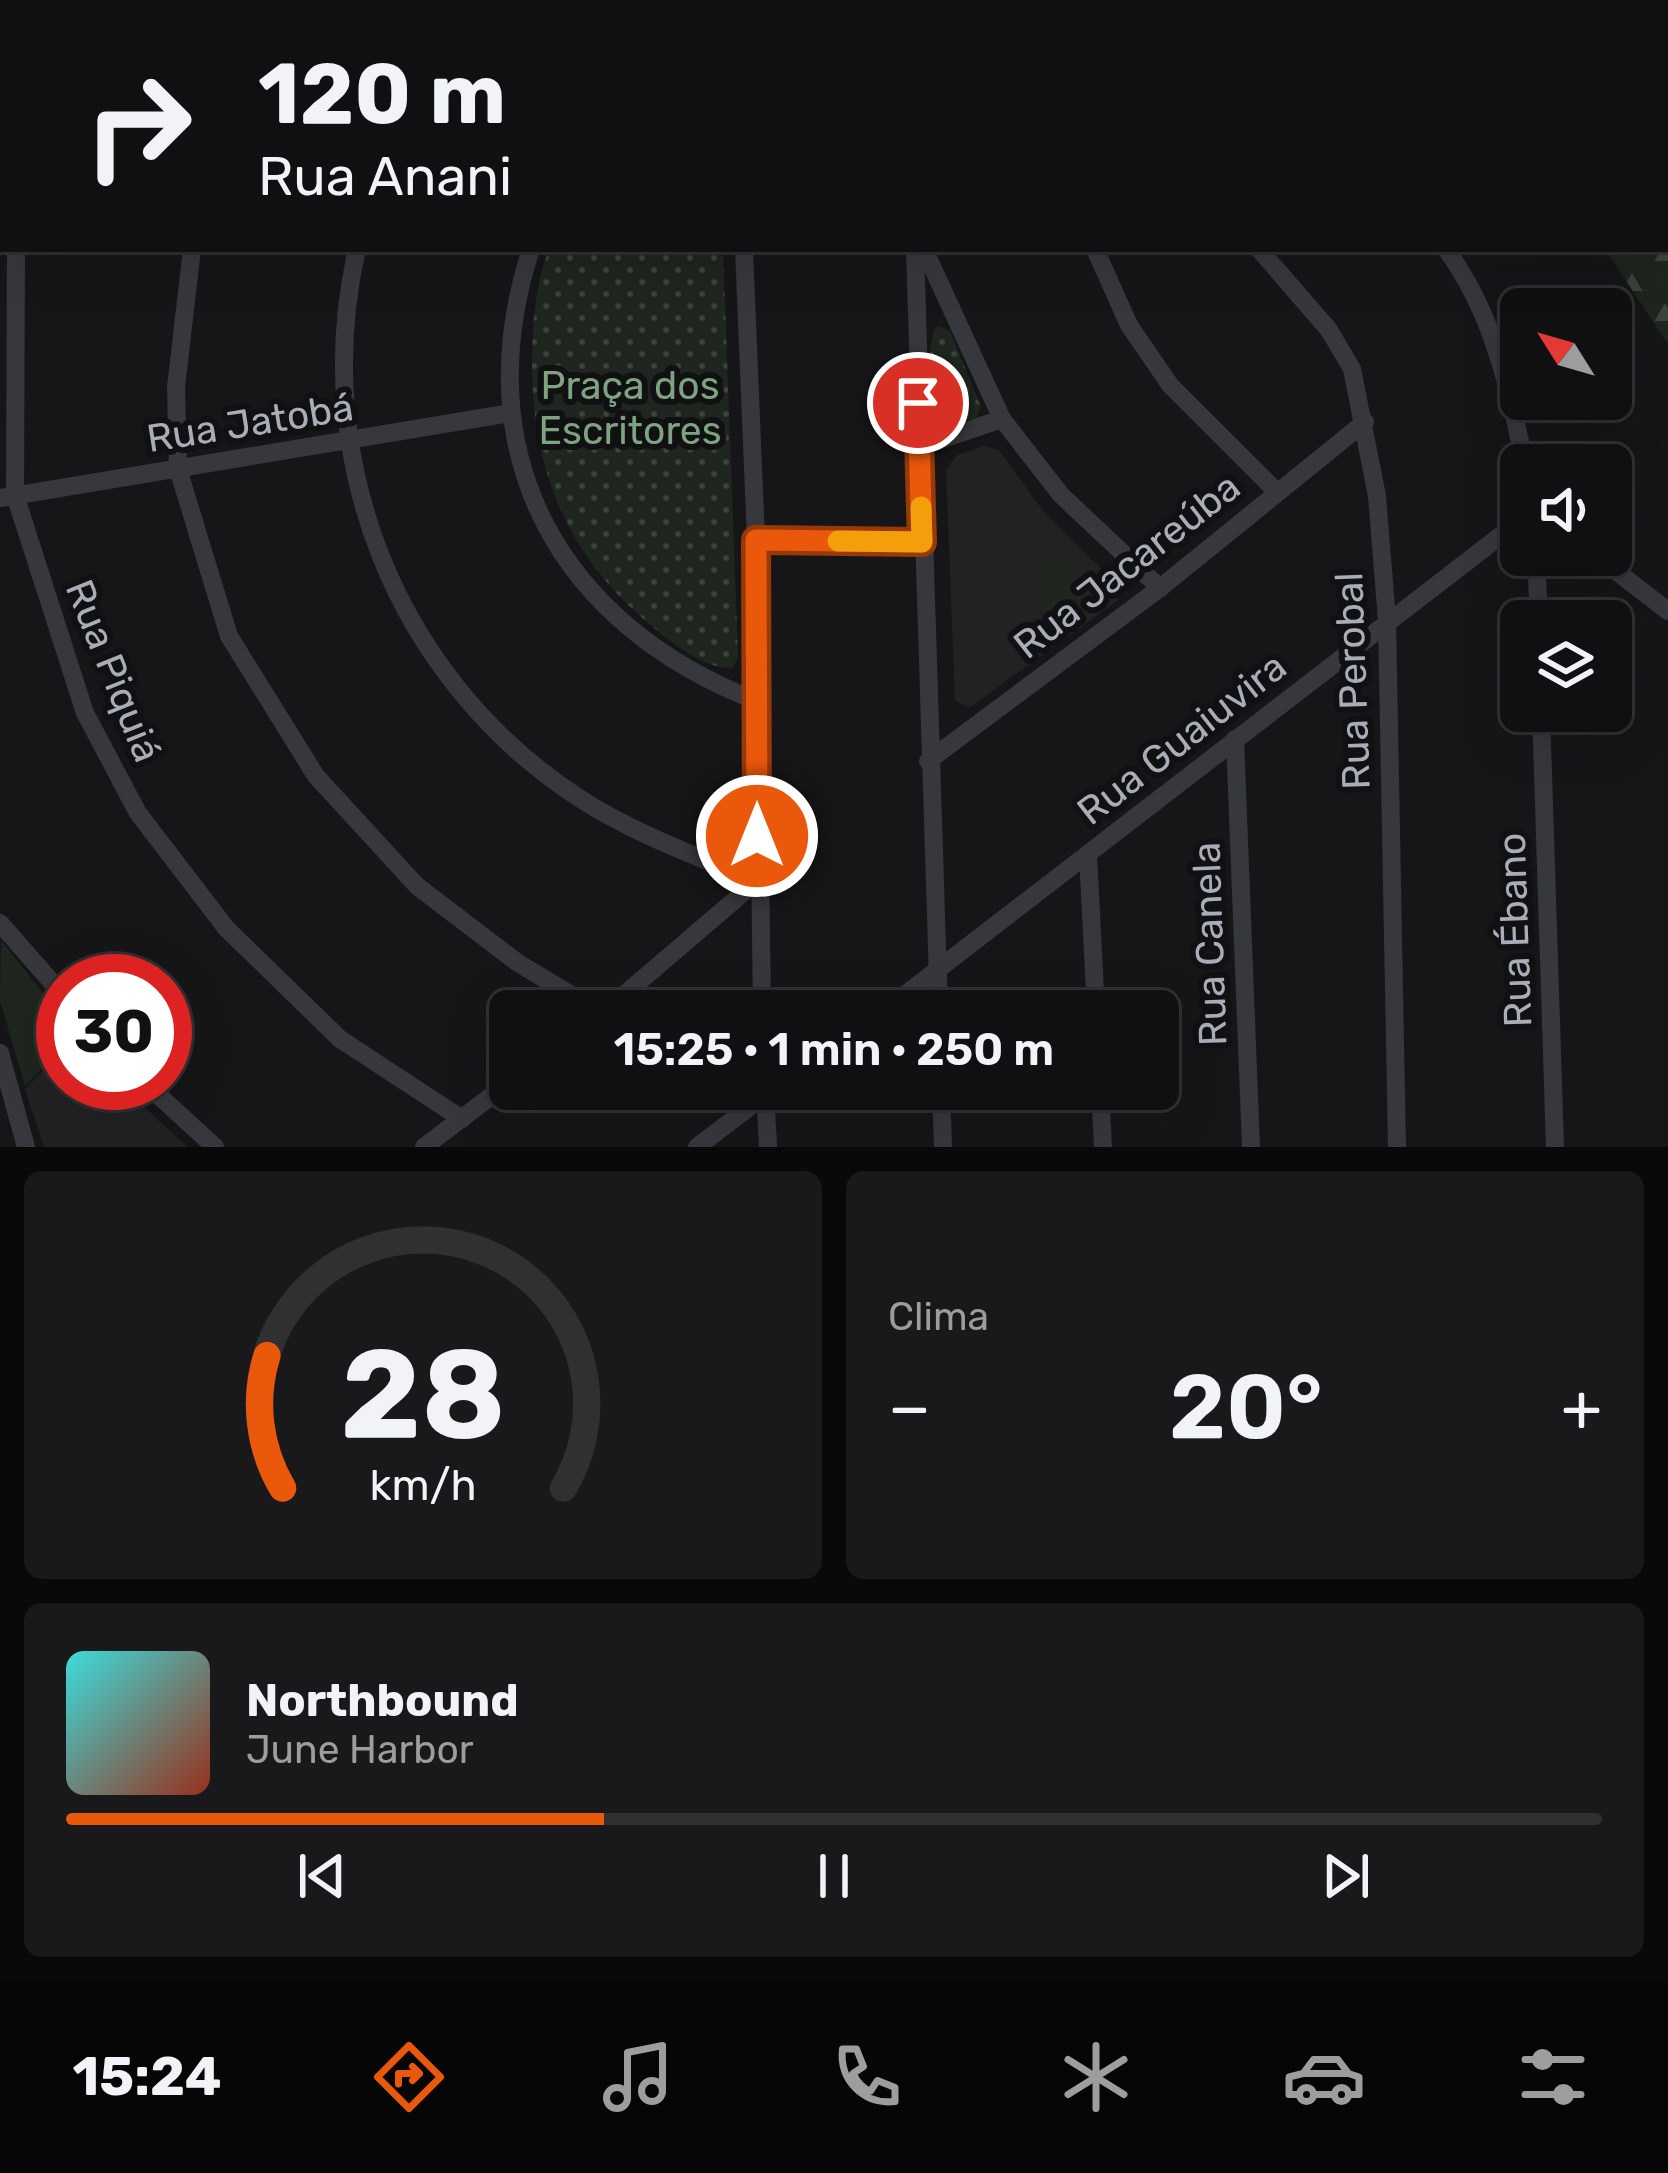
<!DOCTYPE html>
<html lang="pt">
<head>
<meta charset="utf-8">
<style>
  :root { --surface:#101012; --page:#19191b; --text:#f1f3f6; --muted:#9c9d9f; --line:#303032; --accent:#ea580c }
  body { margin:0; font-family:Rubik,sans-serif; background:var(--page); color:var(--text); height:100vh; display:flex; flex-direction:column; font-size:45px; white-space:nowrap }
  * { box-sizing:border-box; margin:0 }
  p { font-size:39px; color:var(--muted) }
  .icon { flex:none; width:66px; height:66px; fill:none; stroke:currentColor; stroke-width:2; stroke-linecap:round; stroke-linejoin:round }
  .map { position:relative; height:1147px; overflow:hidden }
  .drawer { display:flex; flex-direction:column; gap:24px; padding:24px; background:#09090a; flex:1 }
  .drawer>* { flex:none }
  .banner { position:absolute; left:0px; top:0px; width:1668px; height:252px; box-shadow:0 12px 48px #0002,0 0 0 3px var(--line); background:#101012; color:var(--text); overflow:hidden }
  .needle { width:78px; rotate:307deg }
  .fabs { position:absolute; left:1500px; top:288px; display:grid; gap:24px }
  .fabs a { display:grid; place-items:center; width:132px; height:132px; border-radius:18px; background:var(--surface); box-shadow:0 12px 48px #0002,0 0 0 3px var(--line); font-size:60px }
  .speed { position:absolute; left:36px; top:954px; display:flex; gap:24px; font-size:60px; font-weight:700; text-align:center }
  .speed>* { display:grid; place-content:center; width:156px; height:156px; border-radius:50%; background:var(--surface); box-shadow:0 12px 48px #0002,0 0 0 3px var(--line); line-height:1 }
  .speed .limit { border:18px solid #d22; background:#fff; color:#111 }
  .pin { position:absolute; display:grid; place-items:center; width:102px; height:102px; color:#fff; margin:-51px; border:6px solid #fff; border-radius:50%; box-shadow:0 3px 12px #0007 }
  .me { position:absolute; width:132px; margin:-66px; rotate:0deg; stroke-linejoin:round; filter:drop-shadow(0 0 9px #0008) }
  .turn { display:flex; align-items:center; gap:42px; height:252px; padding:0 60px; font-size:54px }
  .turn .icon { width:156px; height:156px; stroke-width:2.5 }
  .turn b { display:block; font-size:84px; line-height:102px }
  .big { font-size:90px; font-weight:600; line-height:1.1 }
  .drawer .card { flex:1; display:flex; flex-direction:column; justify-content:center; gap:18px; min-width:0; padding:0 42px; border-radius:18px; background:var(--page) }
  .drawer .dial { align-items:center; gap:0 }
  .dial svg { height:312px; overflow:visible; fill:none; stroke:var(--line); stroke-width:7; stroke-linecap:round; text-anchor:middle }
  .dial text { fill:var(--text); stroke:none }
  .song { display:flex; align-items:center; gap:36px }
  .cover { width:144px; height:144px; border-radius:18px; background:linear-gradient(135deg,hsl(180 70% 55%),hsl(10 70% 35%)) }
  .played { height:12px; border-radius:6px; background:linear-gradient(90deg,var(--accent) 35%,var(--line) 35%) }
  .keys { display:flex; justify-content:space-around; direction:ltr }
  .heat { display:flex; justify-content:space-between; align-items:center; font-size:66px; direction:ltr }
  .drawer .tiles { flex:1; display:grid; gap:24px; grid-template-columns:1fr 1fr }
  .card:last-child { grid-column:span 2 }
  .trip { position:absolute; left:489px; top:990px; width:690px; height:120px; border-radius:18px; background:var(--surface); box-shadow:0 12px 48px #0002,0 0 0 3px var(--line); font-weight:600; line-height:120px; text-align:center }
  .tabs { display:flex; height:192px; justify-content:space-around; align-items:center; background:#060607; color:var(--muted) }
  .tabs .icon { width:84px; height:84px }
  .tabs .current { color:var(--accent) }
  .tabs b { font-size:54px; color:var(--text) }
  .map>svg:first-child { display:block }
  .built { fill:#222225 }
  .green { fill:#1e261f }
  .forest { fill:url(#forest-firs) }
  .park { fill:url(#park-dots) }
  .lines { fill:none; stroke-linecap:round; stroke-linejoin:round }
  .minor { stroke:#37383d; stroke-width:18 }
  .route-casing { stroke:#983908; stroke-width:30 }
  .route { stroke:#ea580c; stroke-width:21 }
  .slow { stroke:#f59e0b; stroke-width:21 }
  .labels { text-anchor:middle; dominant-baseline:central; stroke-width:12; stroke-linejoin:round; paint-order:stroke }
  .park-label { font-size:39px; fill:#7fa381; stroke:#111113 }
  .street-label { font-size:39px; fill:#a8adb8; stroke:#111113 }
</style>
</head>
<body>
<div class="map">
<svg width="1668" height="1147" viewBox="0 0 1668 1147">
  <defs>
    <pattern id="forest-firs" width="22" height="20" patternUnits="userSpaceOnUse" patternTransform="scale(3)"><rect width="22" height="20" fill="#1e261f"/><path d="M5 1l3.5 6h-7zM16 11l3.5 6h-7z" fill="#3c433d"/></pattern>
    <pattern id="park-dots" width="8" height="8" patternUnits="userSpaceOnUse" patternTransform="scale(3)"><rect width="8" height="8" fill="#1e261f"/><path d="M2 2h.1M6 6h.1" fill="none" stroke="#3c433d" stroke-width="1.8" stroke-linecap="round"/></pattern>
  </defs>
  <rect width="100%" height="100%" fill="#161618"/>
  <g class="built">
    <path d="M984 446 999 450 1044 512 1121 588 1117 601 969 708 955 700 946 470 957 455Z"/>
    <path d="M63 1050V1083H119L187 1147H44L25 1089Z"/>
  </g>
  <g class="green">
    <path d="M1074 556 1076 611 1042 613 1041 558Z"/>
    <path d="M1 940 63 1018V1047L25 1086 0 1001Z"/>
  </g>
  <path class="forest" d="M1668 118V344L1605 249H1665Z"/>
  <g class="park">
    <path d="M549 249H723L738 658 732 668C705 669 673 644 652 626 566 556 531 467 532 358 533 321 535 285 549 249Z"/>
    <path d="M938 326 950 331 981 407 976 419 949 422C934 408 922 342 938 326Z"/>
  </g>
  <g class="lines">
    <g class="minor">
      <path d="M587 0V3"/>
      <path d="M735 0V3"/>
      <path d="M930 0 932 3"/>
      <path d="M96 3 98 0"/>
      <path d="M286 3 288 0"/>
      <path d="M497 3 500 0"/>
      <path d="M894 3 896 0"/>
      <path d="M1089 3 1090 0"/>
      <path d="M1254 3 1255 0"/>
      <path d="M1424 3 1426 0"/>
      <path d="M16 249 15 495 85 713 138 813 226 928 340 1039 462 1119"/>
      <path d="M192 249 176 387 178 469 229 636 316 776 417 886 518 963 598 1011"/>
      <path d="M357 249C309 459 396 677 576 796 632 833 696 856 757 881L605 1011"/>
      <path d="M531 249C464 455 560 625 757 701"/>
      <path d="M744 249 756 540 762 1011"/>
      <path d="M915 249 939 1011"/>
      <path d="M924 249 1002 419 1061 495 1160 588"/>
      <path d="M1095 249 1129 325 1170 385 1275 490"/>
      <path d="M1259 249 1329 330 1352 369 1377 496 1387 620 1397 1147"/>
      <path d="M1446 249C1494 315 1508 386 1525 465"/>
      <path d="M919 447 1002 419"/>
      <path d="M0 498 511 413"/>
      <path d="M756 540 922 542"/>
      <path d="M1536 555 1539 621"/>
      <path d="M1595 555 1668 611"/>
      <path d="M1541 711 1555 1147"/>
      <path d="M1235 739 1251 1147"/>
      <path d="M928 761 1160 588 1365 422"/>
      <path d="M1088 855 1096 1011"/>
      <path d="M0 923 63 995"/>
      <path d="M884 1011 1521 520"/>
      <path d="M0 1053 26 1147"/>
      <path d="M145 1083 215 1147"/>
      <path d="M765 1089 768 1147"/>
      <path d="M941 1089 943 1147"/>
      <path d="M1100 1089 1103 1147"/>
      <path d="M424 1147 510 1082"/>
      <path d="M697 1147 773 1089"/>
    </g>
  </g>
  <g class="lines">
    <defs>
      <path id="route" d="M757 836 756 540 922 542 918 403"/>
    </defs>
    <use href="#route" class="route-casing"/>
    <use href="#route" class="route"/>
    <path class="slow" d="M838 541 922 542 921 507"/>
  </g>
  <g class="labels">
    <g class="park-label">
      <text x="630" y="386">Praça dos<tspan x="630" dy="45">Escritores</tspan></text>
    </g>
    <g class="street-label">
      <text transform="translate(250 423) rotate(-9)">Rua Jatobá</text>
      <text transform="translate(1127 566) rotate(-38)">Rua Jacareúba</text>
      <text transform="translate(113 671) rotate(68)">Rua Piquiá</text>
      <text transform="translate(1353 681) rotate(-92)">Rua Perobal</text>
      <text transform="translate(1182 739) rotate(-38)">Rua Guaiuvira</text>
      <text transform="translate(1515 930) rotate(-92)">Rua Ébano</text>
      <text transform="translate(1210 944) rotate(-92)">Rua Canela</text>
    </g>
  </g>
</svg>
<div class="fabs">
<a><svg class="needle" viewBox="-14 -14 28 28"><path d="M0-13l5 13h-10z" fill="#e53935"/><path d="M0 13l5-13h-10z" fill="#9c9d9f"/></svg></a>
<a><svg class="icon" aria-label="sound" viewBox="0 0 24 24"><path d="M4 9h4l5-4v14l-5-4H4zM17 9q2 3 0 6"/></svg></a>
<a><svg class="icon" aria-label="layers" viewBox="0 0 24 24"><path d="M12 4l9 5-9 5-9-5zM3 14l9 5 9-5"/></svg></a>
</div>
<div class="speed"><div class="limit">30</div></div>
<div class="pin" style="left:918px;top:403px;background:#d93025"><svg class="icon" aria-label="arrive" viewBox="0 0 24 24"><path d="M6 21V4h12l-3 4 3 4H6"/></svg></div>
<svg class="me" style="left:757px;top:836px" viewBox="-20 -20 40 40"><circle r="17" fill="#ea580c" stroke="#fff" stroke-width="3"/><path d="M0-11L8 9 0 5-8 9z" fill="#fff"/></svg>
<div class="trip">15:25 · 1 min · 250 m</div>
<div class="banner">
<div class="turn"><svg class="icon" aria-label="right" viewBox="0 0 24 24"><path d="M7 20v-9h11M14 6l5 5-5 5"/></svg><div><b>120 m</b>Rua Anani</div></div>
</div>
</div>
<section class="drawer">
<div class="tiles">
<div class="card dial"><svg viewBox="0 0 100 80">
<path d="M14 69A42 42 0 1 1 86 69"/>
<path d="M14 69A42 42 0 0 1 10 35" stroke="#ea580c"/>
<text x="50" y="56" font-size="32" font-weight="700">28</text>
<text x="50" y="72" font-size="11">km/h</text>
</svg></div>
<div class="card"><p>Clima</p>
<div class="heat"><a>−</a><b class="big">20°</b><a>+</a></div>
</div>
<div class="card">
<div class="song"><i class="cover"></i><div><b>Northbound</b><p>June Harbor</p></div></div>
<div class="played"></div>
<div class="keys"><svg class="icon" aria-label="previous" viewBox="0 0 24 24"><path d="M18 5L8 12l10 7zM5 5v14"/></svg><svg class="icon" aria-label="pause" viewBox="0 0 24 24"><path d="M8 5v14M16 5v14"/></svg><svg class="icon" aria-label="next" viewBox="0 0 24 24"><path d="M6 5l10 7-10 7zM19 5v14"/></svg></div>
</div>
</div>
</section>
<nav class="tabs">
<b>15:24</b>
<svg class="icon current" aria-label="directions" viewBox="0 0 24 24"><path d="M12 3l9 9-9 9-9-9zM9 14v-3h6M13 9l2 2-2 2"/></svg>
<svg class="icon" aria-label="music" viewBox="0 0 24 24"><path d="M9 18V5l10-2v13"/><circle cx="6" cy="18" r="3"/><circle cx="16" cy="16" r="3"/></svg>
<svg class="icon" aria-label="phone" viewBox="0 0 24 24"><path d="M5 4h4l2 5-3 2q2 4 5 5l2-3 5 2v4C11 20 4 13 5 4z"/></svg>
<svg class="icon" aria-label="climate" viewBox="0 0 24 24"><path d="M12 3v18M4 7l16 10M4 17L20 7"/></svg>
<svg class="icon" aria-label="car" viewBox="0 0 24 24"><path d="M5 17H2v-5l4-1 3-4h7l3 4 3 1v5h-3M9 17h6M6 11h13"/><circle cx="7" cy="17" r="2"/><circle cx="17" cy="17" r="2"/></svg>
<svg class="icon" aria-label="filters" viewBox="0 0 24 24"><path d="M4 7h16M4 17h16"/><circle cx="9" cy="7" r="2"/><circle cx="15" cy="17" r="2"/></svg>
</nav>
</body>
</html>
